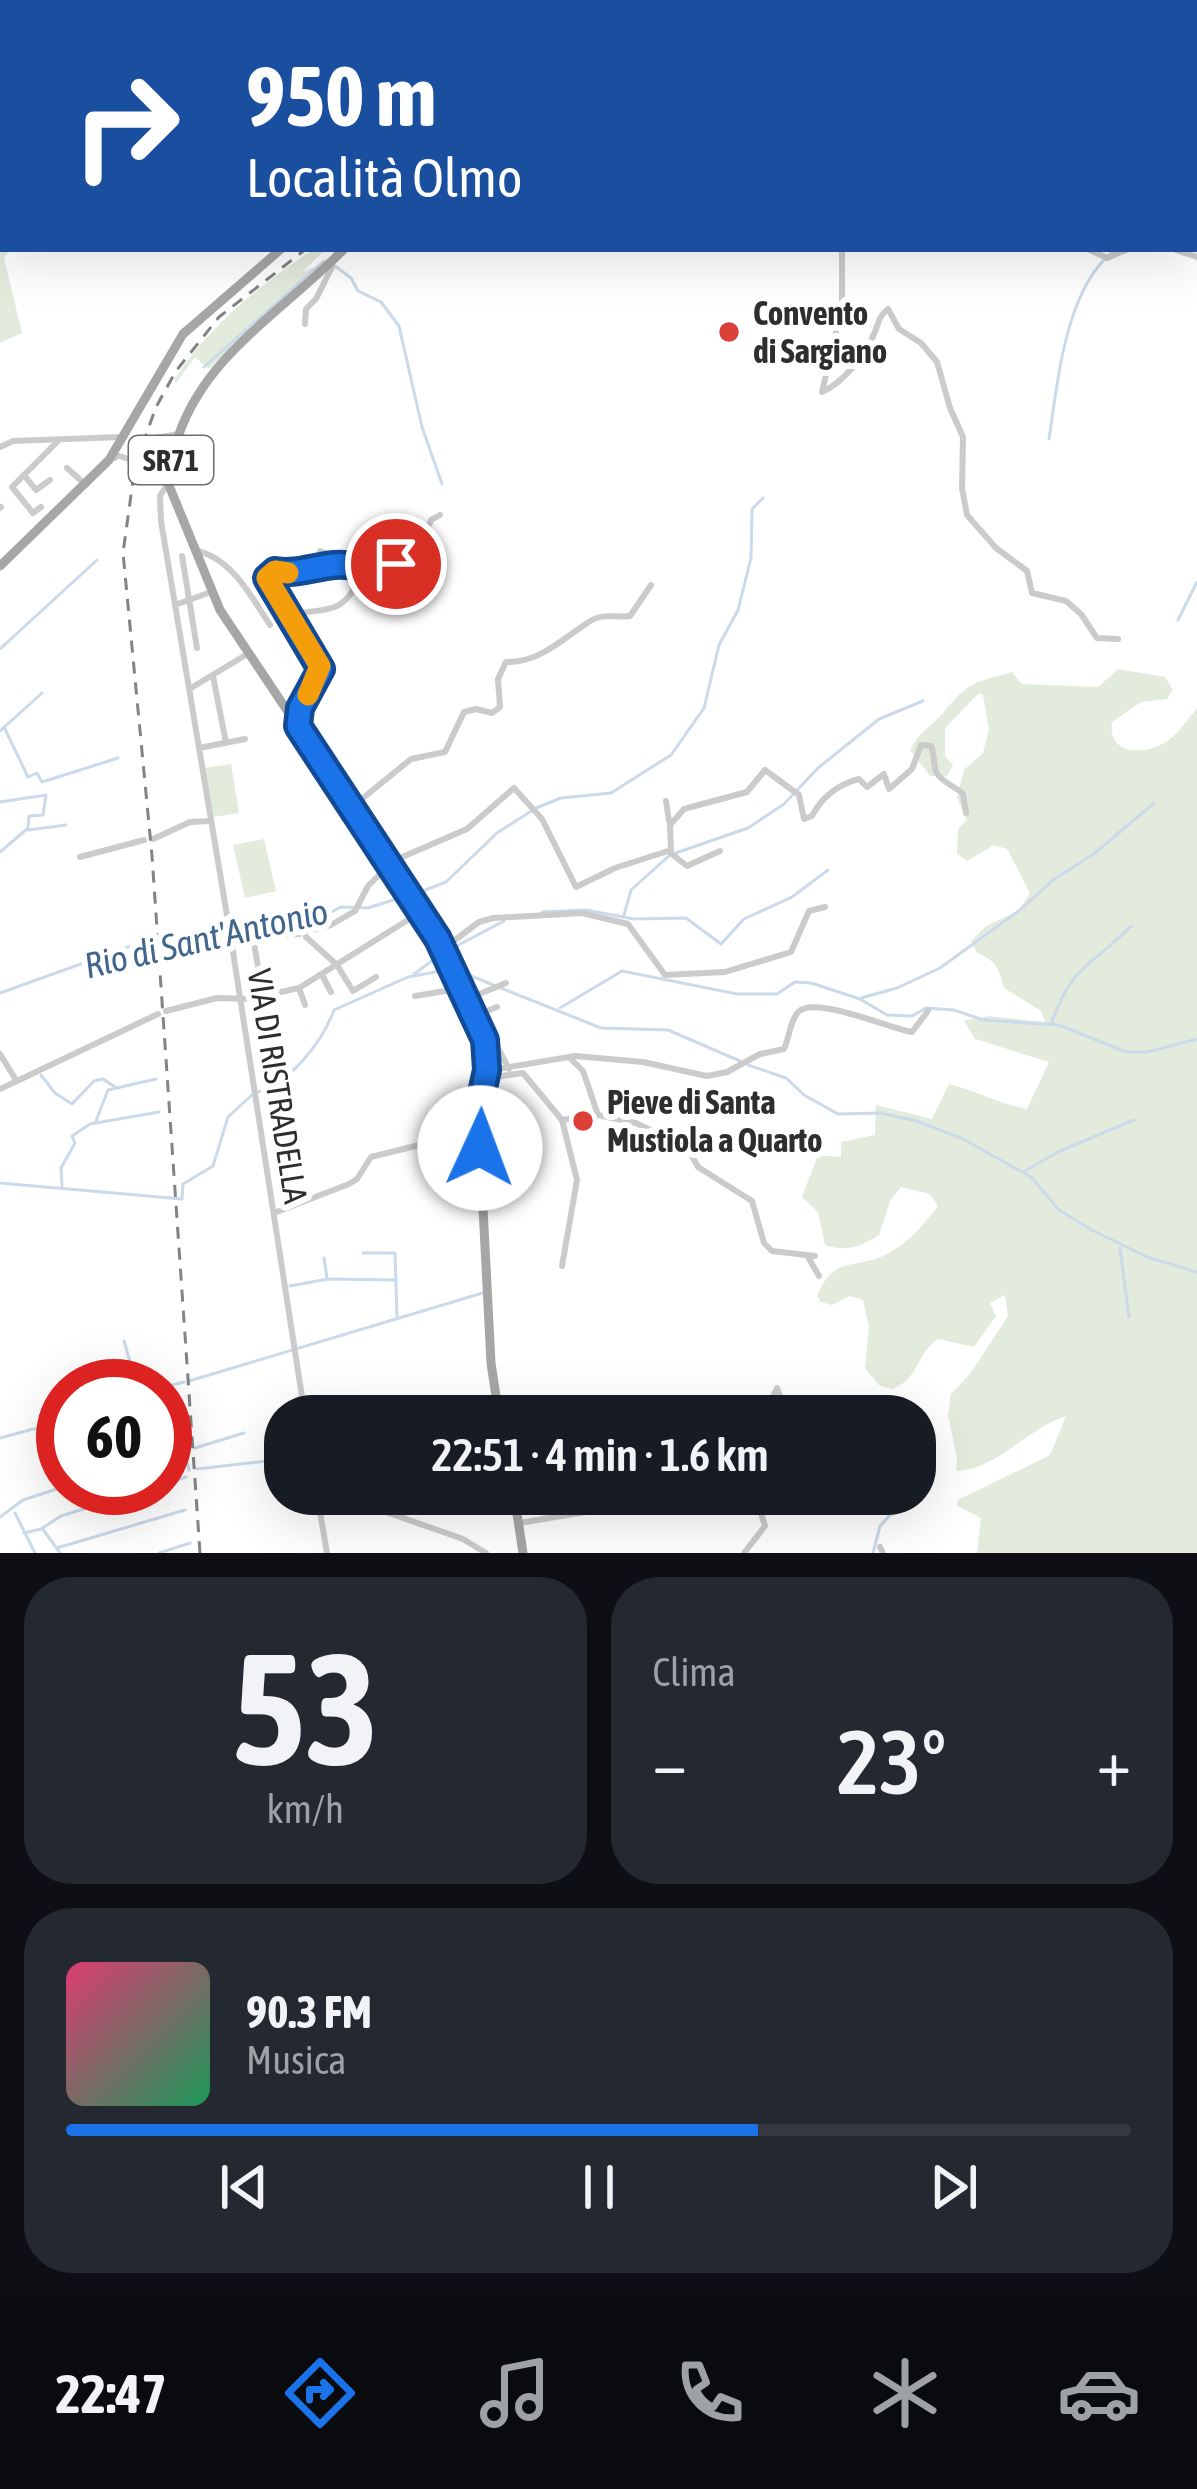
<!DOCTYPE html>
<html lang="it">
<head>
<meta charset="utf-8">
<style>
  :root { --surface:#171b24; --page:#242831; --text:#f1f3f6; --muted:#9ea1a6; --line:#363941; --accent:#1a73e8 }
  body { margin:0; font-family:"Asap Condensed",sans-serif; background:var(--page); color:var(--text); height:100vh; display:flex; flex-direction:column; font-size:45px; white-space:nowrap }
  * { box-sizing:border-box; margin:0 }
  p { font-size:39px; color:var(--muted) }
  .icon { flex:none; width:66px; height:66px; fill:none; stroke:currentColor; stroke-width:2; stroke-linecap:round; stroke-linejoin:round }
  .map { position:relative; height:1553px; overflow:hidden }
  .panel { display:flex; flex-direction:column; gap:24px; padding:24px; background:#0d0f14; flex:1 }
  .panel>* { flex:none }
  .hud { position:absolute; left:0px; top:0px; width:1197px; height:252px; box-shadow:0 12px 48px #0002; background:#1a4fa0; color:#fff; overflow:hidden }
  .speed { position:absolute; left:36px; top:1359px; display:flex; gap:24px; font-size:60px; font-weight:700; text-align:center }
  .speed>* { display:grid; place-content:center; width:156px; height:156px; border-radius:50%; background:var(--surface); box-shadow:0 12px 48px #0002; line-height:1 }
  .speed .limit { border:18px solid #d22; background:#fff; color:#111 }
  .pin { position:absolute; display:grid; place-items:center; width:102px; height:102px; color:#fff; margin:-51px; border:6px solid #fff; border-radius:50%; box-shadow:0 3px 12px #0007 }
  .me { position:absolute; width:132px; margin:-66px; rotate:2deg; stroke-linejoin:round; filter:drop-shadow(0 0 9px #0008) }
  .turn { display:flex; align-items:center; gap:42px; height:252px; padding:0 48px; font-size:54px }
  .turn .icon { width:156px; height:156px; stroke-width:2.5 }
  .turn b { display:block; font-size:84px; line-height:102px }
  .big { font-size:90px; font-weight:600; line-height:1.1 }
  .panel .card { flex:1; display:flex; flex-direction:column; justify-content:center; gap:18px; min-width:0; padding:0 42px; border-radius:48px; background:var(--page) }
  .panel .dial { align-items:center; gap:0 }
  .dial b { font-size:156px; line-height:1 }
  .song { display:flex; align-items:center; gap:36px }
  .cover { width:144px; height:144px; border-radius:18px; background:linear-gradient(135deg,hsl(340 70% 55%),hsl(150 70% 35%)) }
  .played { height:12px; border-radius:6px; background:linear-gradient(90deg,var(--accent) 65%,var(--line) 65%) }
  .keys { display:flex; justify-content:space-around; direction:ltr }
  .heat { display:flex; justify-content:space-between; align-items:center; font-size:66px; direction:ltr }
  .panel .tiles { flex:1; display:grid; gap:24px; grid-template-columns:1fr 1fr }
  .card:last-child { grid-column:span 2 }
  .trip { position:absolute; left:264px; top:1395px; width:672px; height:120px; border-radius:48px; background:var(--surface); box-shadow:0 12px 48px #0002; font-weight:600; line-height:120px; text-align:center }
  .menu { display:flex; height:192px; justify-content:space-around; align-items:center; background:#090b0e; color:var(--muted) }
  .menu .icon { width:84px; height:84px }
  .menu .selected { color:var(--accent) }
  .menu b { font-size:54px; color:var(--text) }
  .map>svg:first-child { display:block }
  .green { fill:#e3ebdd }
  .lines { fill:none; stroke-linecap:round; stroke-linejoin:round }
  .stream { stroke:#cadaea; stroke-width:3 }
  .minor { stroke:#cbcbcb; stroke-width:6 }
  .major { stroke:#a6a6a6; stroke-width:9 }
  .rail { stroke:#838383; stroke-width:3; stroke-dasharray:12 9; stroke-linecap:butt }
  .route-casing { stroke:#114b97; stroke-width:30 }
  .route { stroke:#1a73e8; stroke-width:21 }
  .slow { stroke:#f59e0b; stroke-width:21 }
  .poi-dot { fill:#dc4039; stroke:#fff; stroke-width:4.5 }
  .labels { text-anchor:middle; dominant-baseline:central; stroke-width:12; stroke-linejoin:round; paint-order:stroke }
  .shield { fill:#fff; stroke:#6d6d6d; stroke-width:3 }
  .shield-label { font-size:30px; font-weight:bold; fill:#2e2e2e }
  .poi-label { font-size:33px; font-weight:bold; fill:#2e2e2e; stroke:#fff; text-anchor:start }
  .street-label { font-size:33px; fill:#2e2e2e; stroke:#fff }
  .water-label { font-size:36px; font-style:italic; fill:#40668d; stroke:#fff }
</style>
</head>
<body>
<div class="map">
<svg width="1197" height="1553" viewBox="0 0 1197 1553">
  <rect width="100%" height="100%" fill="#fff"/>
  <g class="green">
    <path d="M0 0H272L3 3 2 237 3 249 9 252 4 258 22 333 0 343Z"/>
    <path d="M314 249H326L302 272 322 264 209 369 195 357 176 383 174 380C210 324 259 286 314 249Z"/>
    <path d="M1118 669 1165 677 1173 690 1167 699 1141 702 1112 722C1107 757 1148 756 1170 739 1180 731 1189 718 1197 708V1553H977L981 1518 957 1506 958 1500 1050 1455 1066 1416C1028 1428 998 1469 956 1471L957 1458 948 1415 951 1394 970 1374 1008 1316 1005 1295 990 1303 996 1316 974 1347 938 1339C916 1353 919 1380 892 1389L880 1386 865 1368 869 1327 863 1300 850 1296 832 1305 821 1302 817 1296C834 1253 858 1271 889 1253 909 1242 925 1223 938 1206L930 1194 901 1187 890 1201 879 1235C859 1247 848 1252 825 1245L818 1212 802 1197 818 1155 841 1157V1142L875 1135 876 1105 932 1119 949 1084C977 1091 999 1104 1027 1109L1049 1062 975 1039 964 1021 989 1016 1045 1022 1041 1011 1004 988C999 969 996 960 977 953L971 941 986 926 1018 911 1030 893 1007 849 994 845 967 861 957 854 958 829 967 820 957 798 964 770 983 753 989 729 983 695 979 693 945 728V756L953 765 947 776H930L910 750C919 732 932 726 944 712 969 681 974 683 1012 672L1022 684 1098 687Z"/>
    <path d="M231 764 239 813 213 817 205 768Z"/>
    <path d="M264 839 276 891 245 898 233 845Z"/>
  </g>
  <g class="lines">
    <g class="stream">
      <path d="M1174 0 1182 3"/>
      <path d="M1087 3 1089 0"/>
      <path d="M1160 3 1161 0"/>
      <path d="M335 266 351 278 358 291 381 302 399 326 422 427 442 484"/>
      <path d="M204 367 324 261"/>
      <path d="M1049 439C1058 381 1065 287 1116 249"/>
      <path d="M1178 620 1197 582"/>
      <path d="M0 649 97 560"/>
      <path d="M4 727 28 777 37 773 42 782 118 758"/>
      <path d="M0 731 42 693"/>
      <path d="M0 802 46 795 43 815 29 816 28 828 0 852"/>
      <path d="M28 830 66 825"/>
      <path d="M415 894 446 882 497 833 536 808 561 798 611 793 671 755 704 708 719 645 738 610 751 558 752 509 763 498"/>
      <path d="M542 912 586 910 634 919 686 918 721 944 744 919 792 897 828 870"/>
      <path d="M624 915 631 890 670 855 748 828 784 804 818 768 879 719 923 701"/>
      <path d="M449 950 504 921"/>
      <path d="M456 970 601 1028 668 1030 740 1061"/>
      <path d="M414 974 440 955"/>
      <path d="M0 993 128 947 218 941 240 927 295 922 324 916 341 907 368 908 406 896"/>
      <path d="M861 998 897 988 940 968 1020 910 1053 880 1095 853 1154 803"/>
      <path d="M560 1008 622 971 737 994H777L795 982 811 983 860 999 887 1015 912 1016 926 1008 954 1010 983 1020 1059 1025 1126 1052H1147L1197 1039"/>
      <path d="M1052 1022C1073 962 1093 966 1131 926"/>
      <path d="M748 1065 786 1078 804 1095 838 1114 880 1113 917 1121 963 1139 1031 1177 1059 1210 1092 1230 1147 1257 1197 1272"/>
      <path d="M41 1075 55 1093 72 1104 94 1081 103 1079 115 1087"/>
      <path d="M258 1092C290 1083 323 1041 334 1010L408 977 446 970"/>
      <path d="M96 1121 108 1090 156 1079"/>
      <path d="M1023 1172 1060 1151 1134 1120"/>
      <path d="M0 1183 182 1199 183 1184 213 1166 228 1117 253 1094"/>
      <path d="M62 1186 61 1168 75 1143 72 1136 90 1124 159 1112"/>
      <path d="M1120 1248 1129 1317"/>
      <path d="M363 1253H395L397 1316"/>
      <path d="M324 1258 327 1278"/>
      <path d="M290 1286 328 1279 396 1280"/>
      <path d="M124 1341 137 1386"/>
      <path d="M189 1381 486 1292"/>
      <path d="M165 1387 184 1382"/>
      <path d="M0 1438 63 1421"/>
      <path d="M195 1448 244 1433"/>
      <path d="M185 1452 189 1470"/>
      <path d="M165 1456 189 1449"/>
      <path d="M197 1469 285 1459"/>
      <path d="M165 1484 186 1477"/>
      <path d="M915 1488 928 1471"/>
      <path d="M15 1513 35 1553"/>
      <path d="M0 1517 23 1500 63 1487"/>
      <path d="M42 1528 60 1553"/>
      <path d="M24 1533 41 1529 61 1516 152 1488"/>
      <path d="M57 1548 185 1510"/>
      <path d="M159 1553 190 1543"/>
      <path d="M873 1553 880 1526 909 1494"/>
    </g>
    <g class="minor">
      <path d="M306 0 312 3"/>
      <path d="M274 3 276 0"/>
      <path d="M393 3 396 0"/>
      <path d="M946 3 947 0"/>
      <path d="M1194 8 1197 7"/>
      <path d="M842 249V306L822 392C843 383 865 355 874 334 879 323 878 317 888 309L899 329 921 343 937 362 950 408 963 437 962 488 967 515 996 548 1027 571 1032 593 1066 601 1081 614 1097 638 1118 639"/>
      <path d="M1088 249 1107 258 1128 249"/>
      <path d="M1173 249 1197 257"/>
      <path d="M305 324 306 309 316 299 332 267 330 263"/>
      <path d="M0 447 13 441 121 437"/>
      <path d="M115 458 116 455 132 460"/>
      <path d="M140 463 149 439 179 434"/>
      <path d="M67 468 86 485"/>
      <path d="M24 475 36 490 50 480"/>
      <path d="M168 483 160 496 161 521 231 939 305 1416"/>
      <path d="M41 507 33 513 12 487 59 440"/>
      <path d="M0 508 1 507"/>
      <path d="M194 550C231 557 251 596 270 625"/>
      <path d="M320 551 358 566 386 586 399 578 400 544 411 533 427 530 431 520 440 515"/>
      <path d="M182 556 197 648"/>
      <path d="M175 605 211 592"/>
      <path d="M292 615C318 608 341 615 354 588"/>
      <path d="M213 676 226 743"/>
      <path d="M191 688 249 653"/>
      <path d="M298 723 300 708 321 669 271 587 269 573 358 566"/>
      <path d="M199 748 245 739"/>
      <path d="M666 801 669 821"/>
      <path d="M352 807 411 759 445 752 464 712 476 709 492 713 500 707 498 679 506 662C541 663 564 637 592 620 604 613 617 618 630 616L651 585"/>
      <path d="M153 839 190 822 211 821"/>
      <path d="M671 851 670 825 684 809 747 792 765 770 799 795 804 819 812 816C821 798 838 784 859 779L867 787 884 774 889 789 912 769 921 745 931 746C935 755 933 763 936 772 941 782 955 786 963 794L966 813"/>
      <path d="M80 857 144 840"/>
      <path d="M307 931 331 925 355 911 368 886 393 861 467 829 514 788 542 819 576 887 615 868 668 851 687 866 720 851"/>
      <path d="M191 933 229 928"/>
      <path d="M253 937 263 996"/>
      <path d="M306 937 337 965 353 991 376 977"/>
      <path d="M232 938 300 934"/>
      <path d="M443 949 479 922 493 918 582 913 628 924 665 975 725 972 791 952 809 911 825 907"/>
      <path d="M322 975 331 992"/>
      <path d="M299 988 305 1005"/>
      <path d="M415 996 451 990 460 1002 506 983"/>
      <path d="M472 998 509 1069"/>
      <path d="M166 1011 217 998 249 999 299 988 419 913"/>
      <path d="M480 1014 497 1007"/>
      <path d="M0 1054 16 1080"/>
      <path d="M571 1059 583 1071 598 1115 636 1123 688 1149 698 1167 752 1201 764 1243 772 1251 815 1256"/>
      <path d="M486 1071 575 1056 643 1062 707 1076 727 1072 760 1054 784 1049C789 1039 790 1021 798 1012 814 995 888 1028 912 1032L928 1011"/>
      <path d="M491 1072 495 1077 523 1073 562 1120 598 1115"/>
      <path d="M0 1089 158 1014"/>
      <path d="M274 1213 349 1184 357 1179 371 1157 452 1137 471 1104 480 1097"/>
      <path d="M808 1257 819 1276"/>
      <path d="M562 1266 577 1180 562 1120"/>
      <path d="M695 1416 724 1407 737 1416"/>
      <path d="M764 1416 777 1388 787 1416"/>
      <path d="M317 1494 327 1553"/>
      <path d="M335 1494 463 1539 486 1553"/>
      <path d="M567 1515 586 1512 617 1494"/>
      <path d="M520 1523 567 1515 563 1494"/>
      <path d="M880 1547 883 1553"/>
      <path d="M744 1553 765 1526 755 1494"/>
    </g>
    <g class="major">
      <path d="M488 3 489 0"/>
      <path d="M516 3 517 0"/>
      <path d="M344 249C285 310 206 353 178 437 173 453 167 466 168 483L220 610 423 914 462 987 487 1052 478 1111 491 1363 499 1416"/>
      <path d="M0 566 109 460 183 334 281 249"/>
      <path d="M514 1494 523 1553"/>
    </g>
    <g class="rail">
      <path d="M499 3 500 0"/>
      <path d="M200 1553 152 856 123 553 135 466 156 407 176 371 219 317 306 249"/>
    </g>
  </g>
  <g class="lines">
    <defs>
      <path id="route" d="M396 564 399 578 386 586C375 581 365 569 353 566 328 560 302 576 275 571L267 578 321 669 300 708 298 726 438 939 485 1040 487 1070 478 1111 480 1148"/>
    </defs>
    <use href="#route" class="route-casing"/>
    <use href="#route" class="route"/>
    <path class="slow" d="M288 573 275 571 267 578 320 666 308 695"/>
  </g>
  <g class="poi-dot">
    <circle cx="729" cy="332" r="12"/>
    <circle cx="583" cy="1121" r="12"/>
  </g>
  <g class="labels">
    <rect class="shield" x="129" y="436" width="84" height="48" rx="9"/>
    <g class="shield-label">
      <text x="171" y="460">SR71</text>
    </g>
    <g class="poi-label">
      <text x="753" y="313">Convento<tspan x="753" dy="38">di Sargiano</tspan></text>
      <text x="607" y="1102">Pieve di Santa<tspan x="607" dy="38">Mustiola a Quarto</tspan></text>
    </g>
    <g class="street-label">
      <text transform="translate(278 1086) rotate(81)">VIA DI RISTRADELLA</text>
    </g>
    <g class="water-label">
      <text transform="translate(206 938) rotate(-13)">Rio di Sant'Antonio</text>
    </g>
  </g>
</svg>
<div class="speed"><div class="limit">60</div></div>
<div class="pin" style="left:396px;top:564px;background:#d93025"><svg class="icon" aria-label="arrive" viewBox="0 0 24 24"><path d="M6 21V4h12l-3 4 3 4H6"/></svg></div>
<svg class="me" style="left:480px;top:1148px" viewBox="-20 -20 40 40"><circle r="19" fill="#fff"/><path d="M0-13L10 11 0 6-10 11z" fill="#1a73e8"/></svg>
<div class="trip">22:51 · 4 min · 1.6 km</div>
<div class="hud">
<div class="turn"><svg class="icon" aria-label="right" viewBox="0 0 24 24"><path d="M7 20v-9h11M14 6l5 5-5 5"/></svg><div><b>950 m</b>Località Olmo</div></div>
</div>
</div>
<section class="panel">
<div class="tiles">
<div class="card dial"><b>53</b><p>km/h</p></div>
<div class="card"><p>Clima</p>
<div class="heat"><a>−</a><b class="big">23°</b><a>+</a></div>
</div>
<div class="card">
<div class="song"><i class="cover"></i><div><b>90.3 FM</b><p>Musica</p></div></div>
<div class="played"></div>
<div class="keys"><svg class="icon" aria-label="previous" viewBox="0 0 24 24"><path d="M18 5L8 12l10 7zM5 5v14"/></svg><svg class="icon" aria-label="pause" viewBox="0 0 24 24"><path d="M8 5v14M16 5v14"/></svg><svg class="icon" aria-label="next" viewBox="0 0 24 24"><path d="M6 5l10 7-10 7zM19 5v14"/></svg></div>
</div>
</div>
</section>
<nav class="menu">
<b>22:47</b>
<svg class="icon selected" aria-label="directions" viewBox="0 0 24 24"><path d="M12 3l9 9-9 9-9-9zM9 14v-3h6M13 9l2 2-2 2"/></svg>
<svg class="icon" aria-label="music" viewBox="0 0 24 24"><path d="M9 18V5l10-2v13"/><circle cx="6" cy="18" r="3"/><circle cx="16" cy="16" r="3"/></svg>
<svg class="icon" aria-label="phone" viewBox="0 0 24 24"><path d="M5 4h4l2 5-3 2q2 4 5 5l2-3 5 2v4C11 20 4 13 5 4z"/></svg>
<svg class="icon" aria-label="climate" viewBox="0 0 24 24"><path d="M12 3v18M4 7l16 10M4 17L20 7"/></svg>
<svg class="icon" aria-label="car" viewBox="0 0 24 24"><path d="M5 17H2v-5l4-1 3-4h7l3 4 3 1v5h-3M9 17h6M6 11h13"/><circle cx="7" cy="17" r="2"/><circle cx="17" cy="17" r="2"/></svg>
</nav>
</body>
</html>
